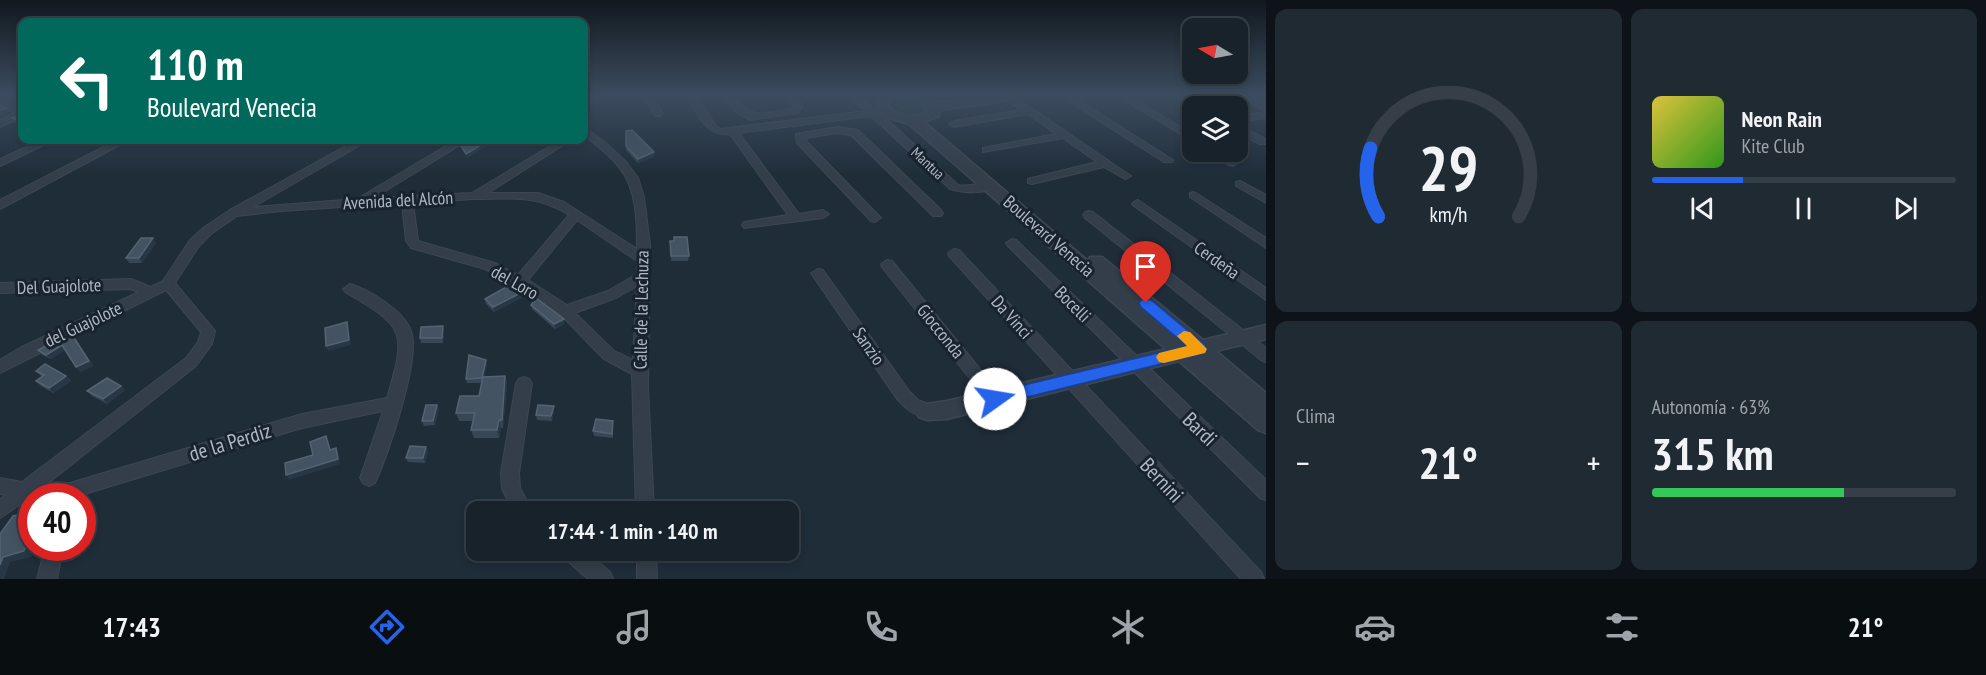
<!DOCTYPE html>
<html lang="es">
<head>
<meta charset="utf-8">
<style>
  :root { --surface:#17222b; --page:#202a33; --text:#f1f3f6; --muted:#9ea4a9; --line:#363f47; --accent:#2563eb }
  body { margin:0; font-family:"PT Sans Narrow",sans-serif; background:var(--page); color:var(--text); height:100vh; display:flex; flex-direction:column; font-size:22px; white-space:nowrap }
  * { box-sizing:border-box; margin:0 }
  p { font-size:20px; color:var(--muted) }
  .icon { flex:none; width:33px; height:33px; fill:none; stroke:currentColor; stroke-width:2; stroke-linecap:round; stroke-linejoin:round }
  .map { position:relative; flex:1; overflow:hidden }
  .side { display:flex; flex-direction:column; gap:9px; padding:9px; background:#0d1318; width:720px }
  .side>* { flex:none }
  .banner { position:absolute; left:18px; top:18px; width:570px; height:126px; border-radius:12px; box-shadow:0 3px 9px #0003,0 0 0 2px var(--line); background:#00695c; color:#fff; overflow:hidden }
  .needle { width:39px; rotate:280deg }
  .fabs { position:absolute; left:1182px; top:18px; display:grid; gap:12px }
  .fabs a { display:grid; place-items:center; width:66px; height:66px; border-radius:12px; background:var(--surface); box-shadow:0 3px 9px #0003,0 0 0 2px var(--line); font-size:30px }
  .speed { position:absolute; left:18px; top:483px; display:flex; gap:12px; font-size:30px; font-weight:700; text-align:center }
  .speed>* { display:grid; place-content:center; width:78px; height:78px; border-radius:50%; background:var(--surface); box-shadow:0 3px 9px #0003,0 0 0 2px var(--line); line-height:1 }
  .speed .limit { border:9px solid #d22; background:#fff; color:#111 }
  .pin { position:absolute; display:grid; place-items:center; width:51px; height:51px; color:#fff; margin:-62px -26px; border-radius:50% 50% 50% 0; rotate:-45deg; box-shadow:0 0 6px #0007 }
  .pin .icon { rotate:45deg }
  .me { position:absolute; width:66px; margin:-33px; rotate:77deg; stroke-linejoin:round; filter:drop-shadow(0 0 4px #0008) }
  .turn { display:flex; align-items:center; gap:21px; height:126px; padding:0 30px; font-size:27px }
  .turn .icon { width:78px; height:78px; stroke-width:2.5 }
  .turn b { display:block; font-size:42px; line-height:51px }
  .big { font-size:45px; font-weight:700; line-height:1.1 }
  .side .card { flex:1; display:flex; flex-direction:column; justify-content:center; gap:9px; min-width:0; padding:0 21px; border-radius:12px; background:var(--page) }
  .side .dial { align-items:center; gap:0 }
  .dial svg { height:156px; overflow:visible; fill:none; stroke:var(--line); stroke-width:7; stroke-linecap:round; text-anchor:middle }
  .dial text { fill:var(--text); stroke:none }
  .song { display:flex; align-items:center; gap:18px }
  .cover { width:72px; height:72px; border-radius:9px; background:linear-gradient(135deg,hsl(50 70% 55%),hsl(110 70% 35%)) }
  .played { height:6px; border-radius:3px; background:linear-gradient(90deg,var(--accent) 30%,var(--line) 30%) }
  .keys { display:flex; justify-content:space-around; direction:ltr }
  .heat { display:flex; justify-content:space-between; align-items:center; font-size:33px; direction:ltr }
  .charge { height:9px; border-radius:4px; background:linear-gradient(90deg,#34c759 63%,var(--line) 0) }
  .side .tiles { flex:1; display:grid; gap:9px; grid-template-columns:repeat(2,1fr) }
  .trip { position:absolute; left:466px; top:501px; width:333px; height:60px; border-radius:12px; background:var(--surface); box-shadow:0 3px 9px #0003,0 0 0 2px var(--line); font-weight:700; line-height:60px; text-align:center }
  .tab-bar { display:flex; height:96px; justify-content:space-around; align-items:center; background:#090e11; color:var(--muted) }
  .tab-bar .icon { width:42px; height:42px }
  .tab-bar .selected { color:var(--accent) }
  .tab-bar b { font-size:27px; color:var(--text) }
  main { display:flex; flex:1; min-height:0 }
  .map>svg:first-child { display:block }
  .green { fill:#213a3a }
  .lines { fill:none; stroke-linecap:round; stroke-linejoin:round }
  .minor-casing { stroke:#3d4753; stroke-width:2 }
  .tertiary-casing { stroke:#3d4753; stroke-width:3 }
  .minor { fill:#333e4a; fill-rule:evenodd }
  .tertiary { fill:#333e4a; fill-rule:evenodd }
  .wall { fill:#374756 }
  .shaded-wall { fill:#283746 }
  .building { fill:#445362; stroke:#546372; stroke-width:1.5 }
  .route { fill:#2563eb; stroke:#184099; stroke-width:1.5 }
  .slow { fill:#f59e0b }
  .labels { text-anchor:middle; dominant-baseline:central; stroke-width:6; stroke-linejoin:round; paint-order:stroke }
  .far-street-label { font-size:15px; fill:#aeb9c6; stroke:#19232e }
  .street-label { font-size:18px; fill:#aeb9c6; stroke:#19232e }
  .near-street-label { font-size:21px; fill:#aeb9c6; stroke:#19232e }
</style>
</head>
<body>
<main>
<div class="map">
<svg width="1266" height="579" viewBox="0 0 1266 579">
  <rect width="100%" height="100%" fill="#1f2d39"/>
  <path class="green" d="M903 99 925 105 928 113C917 118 898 118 893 105Z"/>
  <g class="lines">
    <defs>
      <g id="minor">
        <path d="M642 95H652L663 114 661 116H655Z"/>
        <path d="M685 95H695L717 127 721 129 865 111 849 95H859L875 109H888V113L881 114 958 185C970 188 987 179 997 186 984 195 964 193 950 189L871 116 739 133 799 214 823 210 829 214 823 218 744 228 742 225 744 222 788 215 730 134C705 137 698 113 685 95Z"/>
        <path d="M723 95H733C753 121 762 113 792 109L793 106 785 95H795L803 106 798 113 751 120 737 113Z"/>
        <path d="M1006 95H1012L1131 176 1125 179 1104 167 1032 184 1028 183V179L1097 162 1063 138 983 152V148L1056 134 1028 114 954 127 949 124 954 121 1021 110 1006 99Z"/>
        <path d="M1075 95H1087L1080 100 1082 102 1173 160 1172 162H1164L1076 106 1069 99Z"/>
        <path d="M1116 95H1128L1192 134V141Z"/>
        <path d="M1173 95H1185L1204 106H1193Z"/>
        <path d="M1236 95H1248L1266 104V111Z"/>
        <path d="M0 100 22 110V117L0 127V120L15 113 0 107Z"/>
        <path d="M1266 112V118L1238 122V116Z"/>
        <path d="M1238 125 1266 139V144H1259L1238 132Z"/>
        <path d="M584 127 607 144 626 162 638 178 644 197 650 245 648 388 654 512H636L632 374 604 359 560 314 515 284 485 269 411 248 406 241 402 203 281 211 237 216 211 234 199 246 175 283 215 331 212 344 196 366 48 483H70L302 414 387 398C407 330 405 327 345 292L343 289 350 284C370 290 404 311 411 331 421 358 388 456 375 483L369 486 363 483 360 478 383 411 302 428 78 496H32V499H28L0 518V499L6 495 0 494V478L22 482 186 358 198 342 201 332 166 290 0 373V360L20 348 139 292 130 289 0 293V283L131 279 151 287 163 281 190 240 203 228 230 210 357 140H369L253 207 357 199 456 140H468L374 198 472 193 560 140H571L488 193H538L564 202 637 249C637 223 637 188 619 167 609 154 596 145 584 135ZM474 199C510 199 537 194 569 215L518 275 495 263 418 241 413 203ZM577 220 637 261V274L608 291 567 305 528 280ZM637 286 633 360 614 351 575 313 618 297Z"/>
        <path d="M837 127 858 130 941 210 943 213 941 216H933L851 135 837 133 806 138 807 142 881 218 875 222 871 221 797 143 796 134Z"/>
        <path d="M42 140H54L0 166V159Z"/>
        <path d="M117 140H129L0 209V200Z"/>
        <path d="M1209 152H1221L1238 163 1233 166 1229 165Z"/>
        <path d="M1240 181 1266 195V203L1236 186V182Z"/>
        <path d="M1194 192 1266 238V248L1190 197V193Z"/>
        <path d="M1138 200 1266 288V300L1134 206 1132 204 1134 202Z"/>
        <path d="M1089 211 1093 212 1266 348V362L1261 360 1085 218 1083 215 1085 212Z"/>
        <path d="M1012 239 1016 240 1266 480V500L1260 498 1008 246 1006 243Z"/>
        <path d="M954 249 959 250 1261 572 1264 579H1241L949 256 948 253Z"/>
        <path d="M887 260 892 261 1001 395 1003 399 1001 403 995 405 989 403 882 267 881 264Z"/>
        <path d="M818 269 823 270 909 391 918 400 933 406 935 411 933 416C919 420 906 409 897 399L811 273Z"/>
        <path d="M524 377 529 379 532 383 519 473 520 488 533 512H514L502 489 501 473 516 383 519 379Z"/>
        <path d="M45 548H63L57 579H37Z"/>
        <path d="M560 550H584L610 572 613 579H588L562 556Z"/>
        <path d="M637 550H656L657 579H637Z"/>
      </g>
      <path id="tertiary" d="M882 95H922L935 103 992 95H1025L1019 99 940 110 939 116 924 122 1088 261 1090 257H1102L1203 340 1266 325V339L1216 351 1266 393V433L1258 430 1179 361 947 419 927 420 919 417 916 411 919 405 947 401 1166 349 909 124 885 117 875 103ZM899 95 923 104 927 112C914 119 895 117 887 103Z"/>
    </defs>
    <use href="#minor" class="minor-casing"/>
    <use href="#tertiary" class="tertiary-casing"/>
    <use href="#minor" class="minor"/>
    <use href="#tertiary" class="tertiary"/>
  </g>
  <g class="wall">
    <path d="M22 111V125L15 123 12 118 20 115Z"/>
    <path d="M626 131 654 157 638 163 626 150Z"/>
    <path d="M153 238 156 243 142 263H129L126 258Z"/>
    <path d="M670 241 689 256 688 261H671Z"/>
    <path d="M527 295 494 312 486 304 485 299Z"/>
    <path d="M531 305 564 324 555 329 532 309Z"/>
    <path d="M444 331 443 343H421L420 338Z"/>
    <path d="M75 338 93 366 80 372 65 350 51 359 42 355 38 350Z"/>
    <path d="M486 360 487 365 484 377 505 376 507 384 503 428H501L499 438H474L471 430 473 421H459L456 413 479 396 481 383H467L466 379Z"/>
    <path d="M36 371 66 376 71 381 53 393 41 386 36 381 42 377Z"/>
    <path d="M121 386 125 390 107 404 92 396 87 391Z"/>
    <path d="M437 405 439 409 435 425 424 426 422 421Z"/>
    <path d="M554 406V411L552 421 537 420 536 415Z"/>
    <path d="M613 421V438L594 436 593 431Z"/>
    <path d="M426 447 428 452 425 463 408 462 406 458Z"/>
  </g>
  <g class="shaded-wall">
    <path d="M6 108 9 113 0 118V110Z"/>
    <path d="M489 140H497L467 158 466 154Z"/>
    <path d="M654 152V157L638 163V159Z"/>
    <path d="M153 238 156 243 142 263 139 258Z"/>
    <path d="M527 290V295L494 312 493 307Z"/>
    <path d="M564 319V324L555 329 554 324Z"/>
    <path d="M347 322 348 327 351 345 328 351 326 346Z"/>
    <path d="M443 326 444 331 443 343 442 338Z"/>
    <path d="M71 333 93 366 80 372 76 367Z"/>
    <path d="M62 345 66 350 51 359 46 355Z"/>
    <path d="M486 360 487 365 483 383 482 378Z"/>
    <path d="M66 376 71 381 53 393 49 388Z"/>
    <path d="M505 376 507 384 503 428 502 420Z"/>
    <path d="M121 386 125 390 107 404 103 399Z"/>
    <path d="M437 405 439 409 435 425 433 421Z"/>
    <path d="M554 406V411L552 421 551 416Z"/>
    <path d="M499 420 501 428 499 438 497 430Z"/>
    <path d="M426 447 428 452 425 463 423 458Z"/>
    <path d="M336 448 338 453 340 464 289 480 286 475Z"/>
    <path d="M29 513 32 515V548H34L31 557 10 562 4 579H0V565L3 557 23 532Z"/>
  </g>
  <g class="building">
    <path d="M0 105 6 108 0 110Z"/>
    <path d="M21 111H22V120L21 121 12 118 20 115Z"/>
    <path d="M632 130 654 152 638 159 626 146V131Z"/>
    <path d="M472 140H489L466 154 461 146Z"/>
    <path d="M674 237H687L689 256H671L670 241H674Z"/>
    <path d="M141 238H153L139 258H126Z"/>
    <path d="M515 282 527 290 493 307 485 299Z"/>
    <path d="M536 298 564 319 554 324 531 305Z"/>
    <path d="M347 322 349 340 326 346 325 328Z"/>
    <path d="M443 326 442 338H420L421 327Z"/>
    <path d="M71 333 89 361 76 367 62 345 46 355 38 350Z"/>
    <path d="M469 355 486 360 482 378 466 379Z"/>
    <path d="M45 364 66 376 49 388 36 381 44 375 36 371Z"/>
    <path d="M505 376 502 420H499L497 430H471L475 413H456L460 396H479L483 377Z"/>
    <path d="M107 378 121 386 103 399 87 391Z"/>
    <path d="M426 405H437L433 421H422Z"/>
    <path d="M538 405 554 406 551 416 536 415Z"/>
    <path d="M596 419 613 421 612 434 593 431Z"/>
    <path d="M326 436 330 450 336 448 338 459 286 475 285 463 313 455 310 442Z"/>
    <path d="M410 446 426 447 423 458H406Z"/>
    <path d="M29 513 23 532 31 529 24 551 3 557 0 565V534L13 516Z"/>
  </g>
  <linearGradient id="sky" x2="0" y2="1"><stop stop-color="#11191f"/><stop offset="0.54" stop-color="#3c4c5f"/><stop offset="1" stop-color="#3c4c5f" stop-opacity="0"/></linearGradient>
  <rect width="1266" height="176" fill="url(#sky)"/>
  <path class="route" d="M1146 299 1151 300 1205 345 1207 349 1205 353 995 405 989 403 987 399 989 394 995 392 1187 346 1141 307 1139 303 1141 300Z"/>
  <path class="slow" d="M1184 331 1190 332 1207 349 1205 353 1164 363 1159 362 1156 357 1159 353 1187 346 1177 336Z"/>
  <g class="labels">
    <g class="far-street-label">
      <text transform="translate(928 163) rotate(43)">Mantua</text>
    </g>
    <g class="street-label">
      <text transform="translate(398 200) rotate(-3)">Avenida del Alcón</text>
      <text transform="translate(1049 236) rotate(41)">Boulevard Venecia</text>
      <text transform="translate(1217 260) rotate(35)">Cerdeña</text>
      <text transform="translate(515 282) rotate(29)">del Loro</text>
      <text transform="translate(59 286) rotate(-2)">Del Guajolote</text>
      <text transform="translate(1073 304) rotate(45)">Bocelli</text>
      <text transform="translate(641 310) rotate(-89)">Calle de la Lechuza</text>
      <text transform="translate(1012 317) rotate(48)">Da Vinci</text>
      <text transform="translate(83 324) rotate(-25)">del Guajolote</text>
      <text transform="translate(941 331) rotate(51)">Giocconda</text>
      <text transform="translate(869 346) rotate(55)">Sanzio</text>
    </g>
    <g class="near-street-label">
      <text transform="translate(1200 429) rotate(44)">Bardi</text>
      <text transform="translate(230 442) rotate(-17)">de la Perdiz</text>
      <text transform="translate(1162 480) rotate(47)">Bernini</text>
    </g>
  </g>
</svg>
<div class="fabs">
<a><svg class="needle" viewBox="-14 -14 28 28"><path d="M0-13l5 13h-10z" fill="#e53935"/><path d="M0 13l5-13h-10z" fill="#9ea4a9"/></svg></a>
<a><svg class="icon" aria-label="layers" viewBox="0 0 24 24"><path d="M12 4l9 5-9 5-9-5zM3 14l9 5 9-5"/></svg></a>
</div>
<div class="speed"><div class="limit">40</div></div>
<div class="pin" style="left:1146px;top:303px;background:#d93025"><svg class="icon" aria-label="arrive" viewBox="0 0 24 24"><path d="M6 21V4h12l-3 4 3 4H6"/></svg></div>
<svg class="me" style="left:995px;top:399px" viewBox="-20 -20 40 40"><circle r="19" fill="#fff"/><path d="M0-13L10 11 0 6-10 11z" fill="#2563eb"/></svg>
<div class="trip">17:44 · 1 min · 140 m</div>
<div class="banner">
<div class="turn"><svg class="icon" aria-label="left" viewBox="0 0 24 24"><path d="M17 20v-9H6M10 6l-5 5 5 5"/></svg><div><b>110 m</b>Boulevard Venecia</div></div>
</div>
</div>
<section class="side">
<div class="tiles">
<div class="card dial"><svg viewBox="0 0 100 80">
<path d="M14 69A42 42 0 1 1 86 69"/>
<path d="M14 69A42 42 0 0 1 10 34" stroke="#2563eb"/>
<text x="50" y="56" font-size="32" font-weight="700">29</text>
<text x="50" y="72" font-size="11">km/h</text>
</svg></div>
<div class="card">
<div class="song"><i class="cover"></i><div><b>Neon Rain</b><p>Kite Club</p></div></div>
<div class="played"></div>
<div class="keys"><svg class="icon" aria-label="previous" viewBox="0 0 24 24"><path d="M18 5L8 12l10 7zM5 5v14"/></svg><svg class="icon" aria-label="pause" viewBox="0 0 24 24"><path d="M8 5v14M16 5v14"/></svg><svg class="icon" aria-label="next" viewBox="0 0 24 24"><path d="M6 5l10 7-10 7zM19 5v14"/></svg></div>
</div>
<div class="card"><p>Clima</p>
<div class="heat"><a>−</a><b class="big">21°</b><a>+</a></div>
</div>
<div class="card"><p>Autonomía · 63%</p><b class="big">315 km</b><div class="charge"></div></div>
</div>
</section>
</main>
<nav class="tab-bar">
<b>17:43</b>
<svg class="icon selected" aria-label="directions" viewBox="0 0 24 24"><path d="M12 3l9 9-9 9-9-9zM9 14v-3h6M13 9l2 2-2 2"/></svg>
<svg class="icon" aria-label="music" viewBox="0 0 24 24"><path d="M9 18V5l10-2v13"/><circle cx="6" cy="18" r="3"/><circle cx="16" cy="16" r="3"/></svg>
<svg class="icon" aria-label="phone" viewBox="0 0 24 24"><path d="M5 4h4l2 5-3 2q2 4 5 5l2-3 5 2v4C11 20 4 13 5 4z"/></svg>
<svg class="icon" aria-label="climate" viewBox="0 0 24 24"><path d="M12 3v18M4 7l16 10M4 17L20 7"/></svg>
<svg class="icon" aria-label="car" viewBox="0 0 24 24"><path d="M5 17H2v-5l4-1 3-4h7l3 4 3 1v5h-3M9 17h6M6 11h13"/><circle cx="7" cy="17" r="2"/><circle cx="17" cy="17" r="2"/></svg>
<svg class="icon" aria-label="filters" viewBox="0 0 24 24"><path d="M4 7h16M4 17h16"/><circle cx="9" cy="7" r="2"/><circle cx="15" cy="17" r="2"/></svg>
<b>21°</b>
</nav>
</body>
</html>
